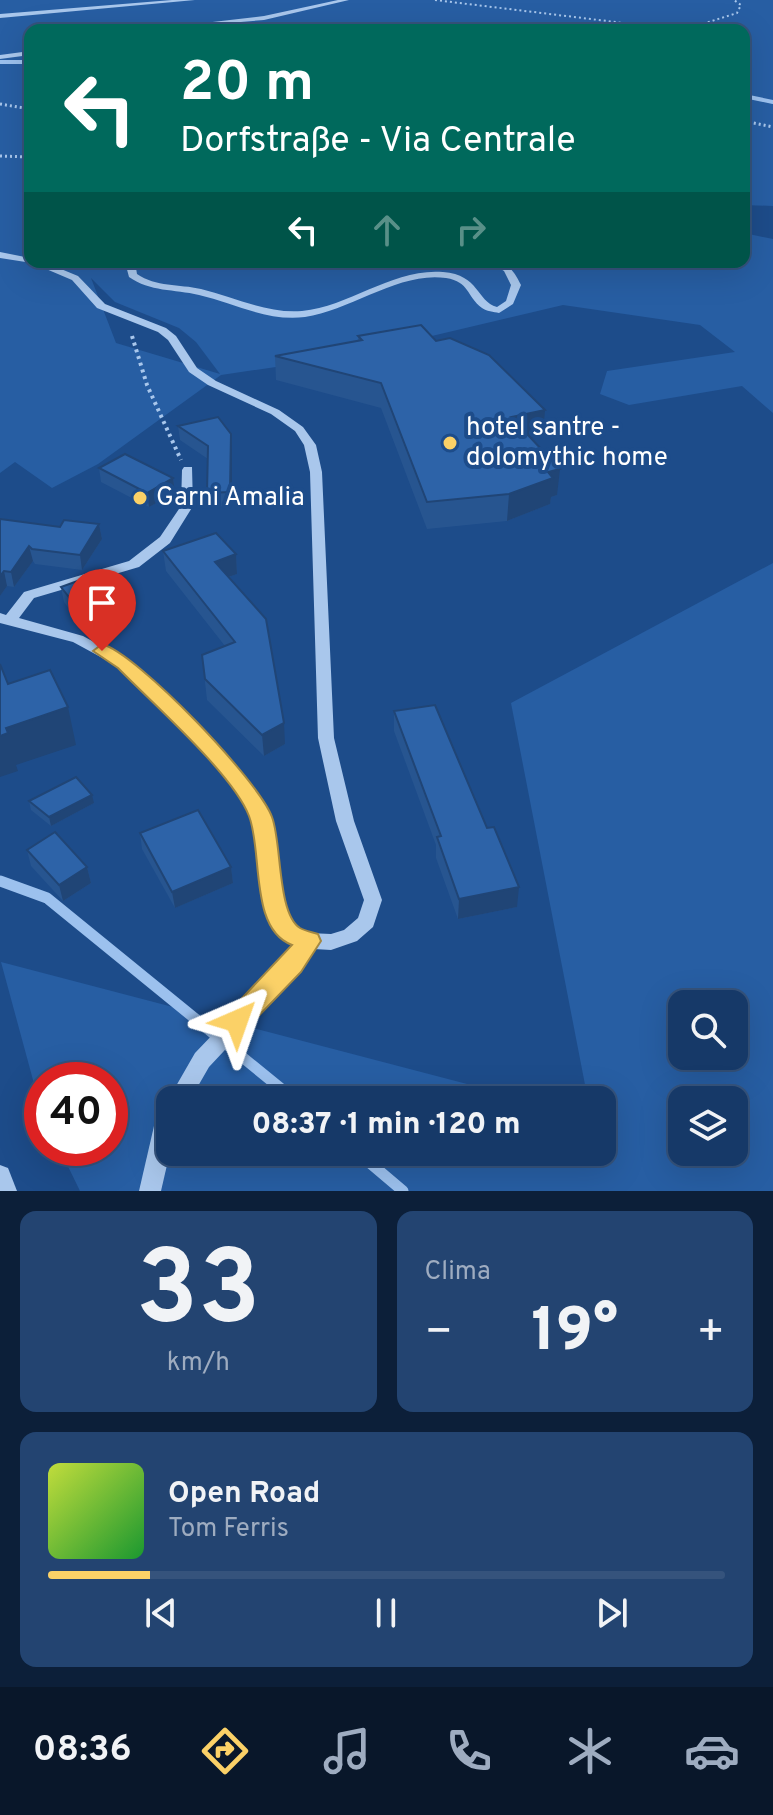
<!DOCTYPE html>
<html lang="it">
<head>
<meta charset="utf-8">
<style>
  :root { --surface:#163968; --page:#234471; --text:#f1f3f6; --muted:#9eacc0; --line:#35537c; --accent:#fbd167 }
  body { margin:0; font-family:Overpass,sans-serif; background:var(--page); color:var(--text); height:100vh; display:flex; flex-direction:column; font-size:30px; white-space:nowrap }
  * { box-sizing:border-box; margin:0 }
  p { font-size:26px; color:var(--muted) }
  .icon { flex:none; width:44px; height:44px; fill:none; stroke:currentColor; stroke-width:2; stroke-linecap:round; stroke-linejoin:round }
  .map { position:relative; height:1191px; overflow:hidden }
  .panel { display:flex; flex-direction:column; gap:20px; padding:20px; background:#0c1f39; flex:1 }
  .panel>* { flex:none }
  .banner { position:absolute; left:24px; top:24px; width:726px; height:244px; border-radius:16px; box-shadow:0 8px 32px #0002,0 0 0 2px var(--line); background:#00695c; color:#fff; overflow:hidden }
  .buttons { position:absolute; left:668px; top:990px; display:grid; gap:16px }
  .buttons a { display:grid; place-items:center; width:80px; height:80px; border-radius:16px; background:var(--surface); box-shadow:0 8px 32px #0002,0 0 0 2px var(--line); font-size:40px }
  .speed { position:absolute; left:24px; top:1062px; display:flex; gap:16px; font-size:40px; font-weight:700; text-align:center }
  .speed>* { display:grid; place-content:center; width:104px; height:104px; border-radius:50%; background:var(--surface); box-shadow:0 8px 32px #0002,0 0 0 2px var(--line); line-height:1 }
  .speed .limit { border:12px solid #d22; background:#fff; color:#111 }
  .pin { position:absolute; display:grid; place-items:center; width:68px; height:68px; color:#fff; margin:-82px -34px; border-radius:50% 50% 50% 0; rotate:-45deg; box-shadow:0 0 8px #0007 }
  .pin .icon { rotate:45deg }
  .me { position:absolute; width:88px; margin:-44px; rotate:43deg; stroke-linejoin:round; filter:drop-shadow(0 0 6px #0008) }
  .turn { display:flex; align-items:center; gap:28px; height:168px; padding:0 24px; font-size:36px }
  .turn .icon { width:104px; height:104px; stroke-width:2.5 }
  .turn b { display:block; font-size:56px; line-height:68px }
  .lanes { display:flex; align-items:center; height:76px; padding:0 24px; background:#0003; justify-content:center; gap:40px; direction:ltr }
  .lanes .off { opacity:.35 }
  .big { font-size:60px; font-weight:800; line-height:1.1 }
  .panel .widget { flex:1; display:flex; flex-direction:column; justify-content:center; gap:12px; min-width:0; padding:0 28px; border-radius:16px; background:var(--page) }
  .panel .dial { align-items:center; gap:0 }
  .dial b { font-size:104px; line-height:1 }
  .song { display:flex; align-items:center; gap:24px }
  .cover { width:96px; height:96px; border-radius:12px; background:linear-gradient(135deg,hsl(70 70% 55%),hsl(130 70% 35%)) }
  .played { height:8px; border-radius:4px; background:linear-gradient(90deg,var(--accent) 15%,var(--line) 15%) }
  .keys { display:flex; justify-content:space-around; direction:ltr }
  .heat { display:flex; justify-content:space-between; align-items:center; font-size:44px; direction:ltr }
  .panel .tiles { flex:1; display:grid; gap:20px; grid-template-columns:1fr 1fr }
  .widget:last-child { grid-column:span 2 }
  .trip { position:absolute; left:156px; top:1086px; width:460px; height:80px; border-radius:16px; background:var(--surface); box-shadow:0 8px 32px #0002,0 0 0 2px var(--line); font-weight:800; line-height:80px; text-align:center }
  .menu { display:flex; height:128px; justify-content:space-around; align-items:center; background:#09172a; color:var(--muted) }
  .menu .icon { width:56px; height:56px }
  .menu .selected { color:var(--accent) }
  .menu b { font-size:36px; color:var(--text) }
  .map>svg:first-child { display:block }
  .green { fill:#275ea3; fill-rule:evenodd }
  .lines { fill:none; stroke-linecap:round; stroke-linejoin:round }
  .stream-far1 { stroke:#9cc1ee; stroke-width:4 }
  .stream { stroke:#9cc1ee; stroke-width:11 }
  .path-far2 { stroke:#a9c7ec; stroke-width:2; stroke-dasharray:2 3; stroke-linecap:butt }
  .path-far1 { stroke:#a9c7ec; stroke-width:3; stroke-dasharray:2 3; stroke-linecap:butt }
  .path { stroke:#a9c7ec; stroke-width:4; stroke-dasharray:3 4; stroke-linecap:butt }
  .minor { fill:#a9c7ec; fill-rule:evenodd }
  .wall { fill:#275590 }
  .shaded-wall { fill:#204576 }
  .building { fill:#2d63a8; stroke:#204576; stroke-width:2 }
  .route { fill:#fbd167; stroke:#a38843; stroke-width:2 }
  .poi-dot { fill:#fbd167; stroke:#1d4c8a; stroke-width:3 }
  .labels { text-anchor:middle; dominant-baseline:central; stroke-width:8; stroke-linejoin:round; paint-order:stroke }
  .poi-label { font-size:26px; fill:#fff; stroke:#1d4c8a; text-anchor:start }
</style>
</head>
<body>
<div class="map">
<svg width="773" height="1191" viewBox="0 0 773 1191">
  <rect width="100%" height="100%" fill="#1d4c8a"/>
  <g class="green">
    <path d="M0 0H773V206L744 205V30H30V262H744V233L773 239V413L742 386 629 405 600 394 607 371 735 352 700 325 563 305 343 357 221 375 98 464 52 488 15 462 0 473V18L9 16 0 14ZM91 278 115 302 179 328 196 342 220 374 116 343Z"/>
    <path d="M773 563V1191H80L59 1148H110V1080H42V1113L1 962 528 1100H170V1152H602V1100H588L511 703ZM682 1004H734V1056H682ZM682 1100H734V1152H682Z"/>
  </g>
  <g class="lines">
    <g class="stream-far1">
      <path d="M399 30H404"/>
      <path d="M0 62H30"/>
      <path d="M744 96 773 102"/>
    </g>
    <g class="stream">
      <path d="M0 881 47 898 295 1100"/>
      <path d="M357 1152 403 1191"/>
    </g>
    <path class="path-far2" d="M435 0 648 26H696L737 13 741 5 734 0"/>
    <g class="path-far1">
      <path d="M0 104 30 109"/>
      <path d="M744 121 773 127"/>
      <path d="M0 156 30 157"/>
    </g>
    <path class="path" d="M132 336 147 385 181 460"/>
    <g class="minor">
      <path d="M172 0H195L0 18V14Z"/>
      <path d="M338 0H349L264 20 143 30 264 16Z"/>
      <path d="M30 51V55L0 59V55Z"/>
      <path d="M0 252 30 258V262H44L78 276 105 304 166 328 176 336 197 368 216 381 279 410 303 427 316 445 322 472 334 738 354 821 382 900 373 927 357 941 331 950 314 949 299 971 209 1067 190 1100H170V1103L168 1100 195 1053 285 959 296 944 283 939 267 913 253 818 243 797 227 777 119 667 73 642 0 623V613L6 615 24 592 129 561 160 537 181 506 182 470 184 467H192L193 506 170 543 139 567 34 598 19 618 83 636 129 661 239 769 256 790 271 818 285 911 297 929 309 933 331 934 344 930 358 918 364 900 336 821 318 738 310 472 304 445 295 431 271 414 208 385 189 372 168 340 158 332 97 308 72 280 32 263 0 258Z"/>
      <path d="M125 262H135L137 274C156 287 179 284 201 289 234 297 268 314 302 311 351 306 393 268 443 272 480 275 476 301 497 307L506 301 511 285 504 271 489 262C508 262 513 269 521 285L513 304 499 313C494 312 486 311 482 308 466 296 470 282 446 278 400 271 351 310 305 317 268 322 234 303 199 295 174 289 150 292 129 277Z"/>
      <path d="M170 1106V1152L161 1191H139L154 1126 162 1109Z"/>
      <path d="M0 1165 8 1168 17 1191H0Z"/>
    </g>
  </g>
  <g class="wall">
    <path d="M358 336 436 341 543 436 531 438 557 495 551 497 550 504 507 521 427 529 381 408 276 380 275 356 358 341Z"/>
    <path d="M178 426 231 434 232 448V506L209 507 207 493 208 459 180 440Z"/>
    <path d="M99 468 173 478 175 493 149 507 101 482Z"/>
    <path d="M0 519 60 527 99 524 102 539 82 570 35 564 33 561 14 587 7 586 0 596Z"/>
    <path d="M163 551 236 554 237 574 229 577 285 744 264 756 207 700 202 655 225 646 166 571Z"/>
    <path d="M61 587 115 608 79 622 64 602Z"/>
    <path d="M394 711 517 907 458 919 436 858V845L394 731Z"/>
    <path d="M29 801 94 803 51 826 31 810Z"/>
    <path d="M140 833 231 867 233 883 175 908 142 849Z"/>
    <path d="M27 850 87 867 91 883 63 901 31 866Z"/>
  </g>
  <g class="shaded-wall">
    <path d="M545 410 543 436 510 443 511 417Z"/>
    <path d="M231 434 232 448V506L230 492Z"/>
    <path d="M560 469 557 495 551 497 550 504 507 521 509 494 548 472Z"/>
    <path d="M173 478 175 493 149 507 147 493Z"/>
    <path d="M99 524 102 539 82 570 80 555Z"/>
    <path d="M29 546 33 561 14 587 11 572Z"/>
    <path d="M236 554 237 574 217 581 215 562Z"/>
    <path d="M4 571 7 586 0 596V576Z"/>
    <path d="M112 593 115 608 79 622 76 606Z"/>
    <path d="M68 707 76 745 16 765 18 771 0 777V736L6 728Z"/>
    <path d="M284 723 285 744 264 756 262 735Z"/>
    <path d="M92 795 94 803 51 826 49 817Z"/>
    <path d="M87 867 91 883 63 901 59 885Z"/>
    <path d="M231 867 233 883 175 908 172 892Z"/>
    <path d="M519 887 517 907 458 919 459 899Z"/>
  </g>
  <g class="building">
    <path d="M421 325 436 341 450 338 489 355 545 410 511 417 560 469 548 472 553 478 509 494 427 502 381 383 275 356 362 340 358 336Z"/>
    <path d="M218 417 231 434 230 492 207 493 208 446 178 426Z"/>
    <path d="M125 454 173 478 147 493 99 468Z"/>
    <path d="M0 519 60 527 64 520 99 524 80 555 32 549 29 546 11 572 4 571 0 576Z"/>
    <path d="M216 533 236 554 215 562 266 619 284 723 262 735 205 679 202 655 235 642 163 551Z"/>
    <path d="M97 574 112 593 76 606 61 587Z"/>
    <path d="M0 664 8 684 50 670 68 707 6 728 8 733 0 736Z"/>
    <path d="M435 705 487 828 494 827 519 887 459 899 437 837 441 836 394 711Z"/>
    <path d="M76 777 92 795 49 817 29 801Z"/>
    <path d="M198 810 231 867 172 892 140 833Z"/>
    <path d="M55 832 87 867 59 885 27 850Z"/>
  </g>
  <path class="route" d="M102 644C138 654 259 781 272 817 282 843 277 913 300 928 305 931 312 932 318 934L321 941 301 972 246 1029 237 1032 228 1029 224 1021 228 1013 292 945C249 929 263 852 249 816 233 774 152 703 118 668L93 651Z"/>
  <g class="poi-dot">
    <circle cx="450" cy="443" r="8"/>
    <circle cx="140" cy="498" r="8"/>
  </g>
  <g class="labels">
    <g class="poi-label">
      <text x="466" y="428">hotel santre -<tspan x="466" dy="30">dolomythic home</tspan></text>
      <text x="156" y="498">Garni Amalia</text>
    </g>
  </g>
</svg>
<div class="buttons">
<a><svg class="icon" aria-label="search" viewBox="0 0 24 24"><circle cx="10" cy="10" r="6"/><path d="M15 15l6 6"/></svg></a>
<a><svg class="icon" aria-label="layers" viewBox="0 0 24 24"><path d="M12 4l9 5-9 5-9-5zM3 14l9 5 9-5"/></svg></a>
</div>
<div class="speed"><div class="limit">40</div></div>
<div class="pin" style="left:102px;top:651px;background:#d93025"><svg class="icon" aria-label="arrive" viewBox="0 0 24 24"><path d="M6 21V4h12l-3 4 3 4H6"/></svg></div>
<svg class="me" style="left:237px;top:1021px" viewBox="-20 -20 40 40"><path d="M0-17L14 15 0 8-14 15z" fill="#fbd167" stroke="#fff" stroke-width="4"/></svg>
<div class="trip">08:37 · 1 min · 120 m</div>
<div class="banner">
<div class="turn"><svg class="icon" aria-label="left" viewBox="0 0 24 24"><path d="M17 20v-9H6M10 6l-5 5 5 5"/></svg><div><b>20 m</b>Dorfstraße - Via Centrale</div></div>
<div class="lanes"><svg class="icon" aria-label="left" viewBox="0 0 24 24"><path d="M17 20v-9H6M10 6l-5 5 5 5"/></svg><svg class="icon off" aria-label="ahead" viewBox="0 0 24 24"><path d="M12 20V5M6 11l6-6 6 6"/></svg><svg class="icon off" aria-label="right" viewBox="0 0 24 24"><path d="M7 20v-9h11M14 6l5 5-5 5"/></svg></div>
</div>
</div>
<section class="panel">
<div class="tiles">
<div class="widget dial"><b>33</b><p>km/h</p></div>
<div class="widget"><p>Clima</p>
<div class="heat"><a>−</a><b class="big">19°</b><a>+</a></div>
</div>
<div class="widget">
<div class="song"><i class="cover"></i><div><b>Open Road</b><p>Tom Ferris</p></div></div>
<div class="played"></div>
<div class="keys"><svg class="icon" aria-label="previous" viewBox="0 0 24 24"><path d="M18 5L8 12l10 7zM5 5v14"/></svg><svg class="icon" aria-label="pause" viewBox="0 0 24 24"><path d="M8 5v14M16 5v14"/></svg><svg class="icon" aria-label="next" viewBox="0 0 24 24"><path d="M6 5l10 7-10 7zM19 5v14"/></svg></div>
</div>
</div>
</section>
<nav class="menu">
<b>08:36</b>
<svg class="icon selected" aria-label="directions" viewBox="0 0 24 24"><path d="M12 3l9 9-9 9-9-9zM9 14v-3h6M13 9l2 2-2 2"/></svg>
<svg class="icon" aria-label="music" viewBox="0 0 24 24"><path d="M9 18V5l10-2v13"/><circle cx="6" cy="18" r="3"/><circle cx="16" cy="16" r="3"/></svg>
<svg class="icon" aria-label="phone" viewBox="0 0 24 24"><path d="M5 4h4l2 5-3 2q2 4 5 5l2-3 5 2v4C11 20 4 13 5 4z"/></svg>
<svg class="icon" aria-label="climate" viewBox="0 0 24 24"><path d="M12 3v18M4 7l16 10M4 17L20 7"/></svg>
<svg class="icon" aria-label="car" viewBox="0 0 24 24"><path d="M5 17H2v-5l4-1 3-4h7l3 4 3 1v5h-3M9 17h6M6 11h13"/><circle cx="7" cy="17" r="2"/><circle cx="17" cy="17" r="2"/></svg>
</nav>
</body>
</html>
